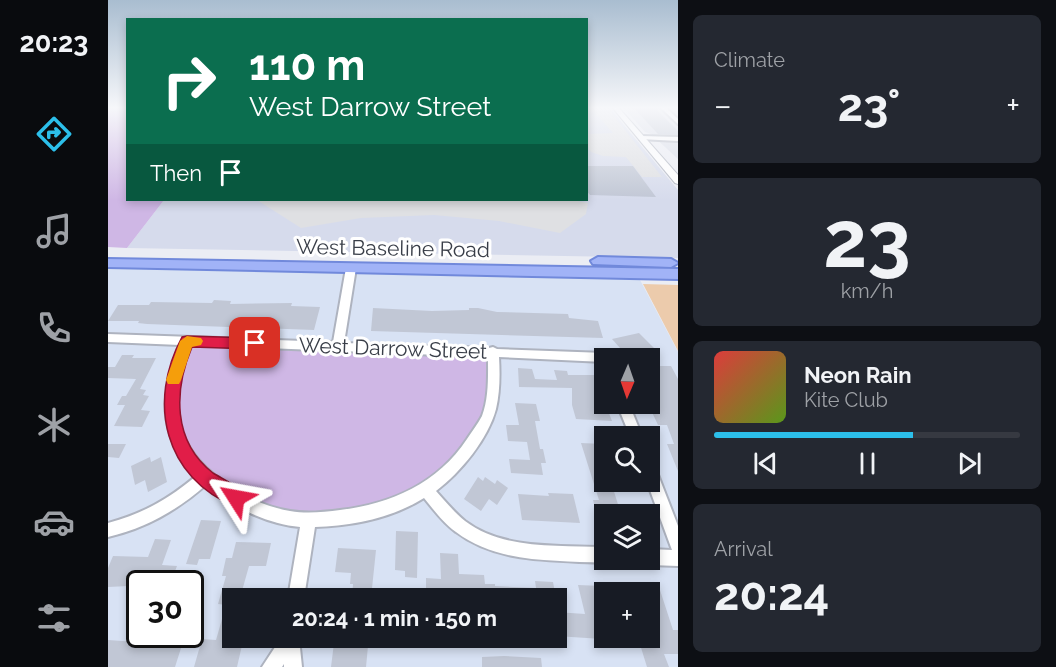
<!DOCTYPE html>
<html lang="en">
<head>
<meta charset="utf-8">
<style>
  :root { --surface:#171b24; --page:#242831; --text:#f1f3f6; --muted:#9ea1a6; --line:#363941; --accent:#2cbfea }
  body { margin:0; font-family:Raleway,sans-serif; background:var(--page); color:var(--text); height:100vh; display:flex; flex-direction:column; font-size:22px; white-space:nowrap }
  * { box-sizing:border-box; margin:0 }
  p { font-size:20px; color:var(--muted) }
  .icon { flex:none; width:33px; height:33px; fill:none; stroke:currentColor; stroke-width:2; stroke-linecap:round; stroke-linejoin:round }
  .map { position:relative; flex:1; overflow:hidden }
  .side { display:flex; flex-direction:column; gap:15px; padding:15px; background:#0d0f14; width:378px }
  .side>* { flex:none }
  .banner { position:absolute; left:18px; top:18px; width:462px; height:183px; border-radius:0px; box-shadow:0 3px 9px #0003; background:#0b6e4f; color:#fff; overflow:hidden }
  .needle { width:39px; rotate:182deg }
  .fabs { position:absolute; left:486px; top:348px; display:grid; gap:12px }
  .fabs a { display:grid; place-items:center; width:66px; height:66px; border-radius:0px; background:var(--surface); box-shadow:0 3px 9px #0003; font-size:30px }
  .speed { position:absolute; left:18px; top:570px; display:flex; gap:12px; font-size:30px; font-weight:700; text-align:center }
  .speed>* { display:grid; place-content:center; width:78px; height:78px; border-radius:50%; background:var(--surface); box-shadow:0 3px 9px #0003; line-height:1 }
  .speed .limit { border:3px solid #111; border-radius:9px; background:#fff; color:#111 }
  .pin { position:absolute; display:grid; place-items:center; width:51px; height:51px; color:#fff; margin:-26px; border-radius:12px; box-shadow:0 3px 9px #0006 }
  .me { position:absolute; width:66px; margin:-33px; rotate:304deg; stroke-linejoin:round; filter:drop-shadow(0 0 4px #0008) }
  .turn { display:flex; align-items:center; gap:21px; height:126px; padding:0 24px; font-size:27px }
  .turn .icon { width:78px; height:78px; stroke-width:2.5 }
  .turn b { display:block; font-size:42px; line-height:51px }
  .then { display:flex; align-items:center; height:57px; padding:0 24px; background:#0003; gap:12px; font-size:22px }
  .big { font-size:45px; font-weight:700; line-height:1.1 }
  .side .tile { flex:1; display:flex; flex-direction:column; justify-content:center; gap:9px; min-width:0; padding:0 21px; border-radius:9px; background:var(--page) }
  .side .dial { align-items:center; gap:0 }
  .dial b { font-size:78px; line-height:1 }
  .song { display:flex; align-items:center; gap:18px }
  .cover { width:72px; height:72px; border-radius:9px; background:linear-gradient(135deg,hsl(0 70% 55%),hsl(90 70% 35%)) }
  .played { height:6px; border-radius:3px; background:linear-gradient(90deg,var(--accent) 65%,var(--line) 65%) }
  .keys { display:flex; justify-content:space-around; direction:ltr }
  .heat { display:flex; justify-content:space-between; align-items:center; font-size:33px; direction:ltr }
  .trip { position:absolute; left:114px; top:588px; width:345px; height:60px; border-radius:0px; background:var(--surface); box-shadow:0 3px 9px #0003; font-weight:700; line-height:60px; text-align:center }
  main { display:flex; flex:1; min-height:0 }
  .tab-bar { display:flex; flex-direction:column; width:108px; justify-content:space-around; align-items:center; background:#090b0e; color:var(--muted) }
  .tab-bar .icon { width:42px; height:42px }
  .tab-bar .active { color:var(--accent) }
  .tab-bar b { font-size:27px; color:var(--text) }
  .map>svg:first-child { display:block }
  .residential { fill:#d9dde8 }
  .commercial { fill:#d8e2f4; fill-rule:evenodd }
  .education { fill:#d6dbec }
  .green { fill:#cfb7e5 }
  .parking { fill:#dfe0e3 }
  .water { fill:#eccbac }
  .building { fill:#c1c7d5 }
  .lines { fill:none; stroke-linecap:round; stroke-linejoin:round }
  .minor-casing { stroke:#aeb3bf; stroke-width:4 }
  .tertiary-casing { stroke:#aeb3bf; stroke-width:2 }
  .primary-casing { stroke:#7189db; stroke-width:4 }
  .minor { fill:#fff; fill-rule:evenodd }
  .tertiary { fill:#fff; fill-rule:evenodd }
  .primary { fill:#a1b3f7; fill-rule:evenodd }
  .route { fill:#e11d48; stroke:#92132f; stroke-width:1.5 }
  .slow { fill:#f59e0b }
  .labels { text-anchor:middle; dominant-baseline:central; stroke-width:6; stroke-linejoin:round; paint-order:stroke }
  .street-label { font-size:21px; fill:#393e48; stroke:#fff }
</style>
</head>
<body>
<main>
<nav class="tab-bar">
<b>20:23</b>
<svg class="icon active" aria-label="directions" viewBox="0 0 24 24"><path d="M12 3l9 9-9 9-9-9zM9 14v-3h6M13 9l2 2-2 2"/></svg>
<svg class="icon" aria-label="music" viewBox="0 0 24 24"><path d="M9 18V5l10-2v13"/><circle cx="6" cy="18" r="3"/><circle cx="16" cy="16" r="3"/></svg>
<svg class="icon" aria-label="phone" viewBox="0 0 24 24"><path d="M5 4h4l2 5-3 2q2 4 5 5l2-3 5 2v4C11 20 4 13 5 4z"/></svg>
<svg class="icon" aria-label="climate" viewBox="0 0 24 24"><path d="M12 3v18M4 7l16 10M4 17L20 7"/></svg>
<svg class="icon" aria-label="car" viewBox="0 0 24 24"><path d="M5 17H2v-5l4-1 3-4h7l3 4 3 1v5h-3M9 17h6M6 11h13"/><circle cx="7" cy="17" r="2"/><circle cx="17" cy="17" r="2"/></svg>
<svg class="icon" aria-label="filters" viewBox="0 0 24 24"><path d="M4 7h16M4 17h16"/><circle cx="9" cy="7" r="2"/><circle cx="15" cy="17" r="2"/></svg>
</nav>
<div class="map">
<svg width="570" height="667" viewBox="0 0 570 667">
  <rect width="100%" height="100%" fill="#ebedf4"/>
  <path class="residential" d="M515 107H570V159L543 134 537 132Z"/>
  <path class="commercial" d="M0 268 531 278 570 352V667H0ZM496 358H542V404H496ZM496 436H542V482H496ZM496 514H542V560H496ZM32 584H82V634H32ZM496 592H542V638H496ZM124 598H448V638H124Z"/>
  <path class="education" d="M479 107H501L570 190V258L19 248 56 200H478Z"/>
  <g class="green">
    <path d="M0 107H19L20 200H56L19 248 0 247Z"/>
    <path d="M79 341 385 351 380 416 362 448 284 507 201 520 128 498 77 454 63 397Z"/>
  </g>
  <g class="parking">
    <path d="M482 107H499L554 177H534L518 157 495 156 483 152 479 145V134L505 133Z"/>
    <path d="M149 200H464L480 203 478 214 452 233 391 221 326 215 253 218 193 228Z"/>
  </g>
  <path class="water" d="M535 284 570 285V351Z"/>
  <g class="building">
    <path d="M525 107H546L570 131V135L550 134Z"/>
    <path d="M478 166H525L548 197 482 195 478 190Z"/>
    <path d="M106 300 123 301 122 304 184 303 183 306 212 307 206 330 39 324 30 323 31 321H0L10 305H41L43 302 104 303Z"/>
    <path d="M265 308 324 311 361 310V308H370L389 312 460 314 461 318 490 321 495 338 263 331Z"/>
    <path d="M531 333 548 350 520 357 504 339Z"/>
    <path d="M14 355H26L24 358H48L32 389 38 390 35 395 41 396 33 410 42 411 34 427 6 426 17 405H9L14 396H18L28 379 0 378V367H7Z"/>
    <path d="M542 366H563L570 379V471L559 444H566L559 425H550L542 408Z"/>
    <path d="M410 368 424 369 427 379 449 380 446 370 459 371 460 375H486L504 421 468 419 464 405V388L411 387Z"/>
    <path d="M407 403 428 404 432 421H427L432 449H435L438 463H433L435 475 403 473 401 459 422 460 419 442 400 441 398 425H411Z"/>
    <path d="M473 443 496 444V482H503L513 514H496V531H493L485 500H491Z"/>
    <path d="M0 444H18L11 458 0 457Z"/>
    <path d="M42 457 43 462 53 457 59 482 40 492 37 480 27 485 23 466Z"/>
    <path d="M370 477 375 481 377 477 387 484 389 480 400 488 389 505 381 499 373 511 356 499Z"/>
    <path d="M440 493 465 494 472 523 414 520 410 494 441 496Z"/>
    <path d="M93 520 113 521 102 559H91L89 565 78 564Z"/>
    <path d="M288 531 310 532 309 578 297 577V571L287 570Z"/>
    <path d="M47 539 63 540 54 565 69 566 62 584 0 587V568L5 556 40 557Z"/>
    <path d="M128 542 163 543 158 566H141L132 598H124V640L135 641 129 667H86L94 639 108 640 118 605 110 604 118 576H114L118 558H124Z"/>
    <path d="M230 548 268 550 263 598H244L245 584H242L243 573 227 572Z"/>
    <path d="M332 553 350 554 351 574 376 575 377 584H387V586L428 588 427 581 445 582 448 598H318V578L333 579Z"/>
    <path d="M470 585 494 586 496 596V632H492L494 639 448 636V612L477 614Z"/>
    <path d="M542 590H552L565 630H570V654H556L561 667H539L530 638H542Z"/>
    <path d="M45 637 67 638 65 645H74L67 667H0V640L43 643Z"/>
    <path d="M226 643 260 646 258 667H223Z"/>
    <path d="M396 656 433 658 434 667H374V657Z"/>
  </g>
  <g class="lines">
    <defs>
      <g id="minor">
        <path d="M552 107H557L570 119V124Z"/>
        <path d="M534 136 570 137V141L532 139V137Z"/>
        <path d="M243 265 248 268 236 343 381 348 385 347 389 349 497 353 502 355 503 358H496V362L391 357C392 374 392 392 388 409 380 439 353 472 328 491 337 501 346 512 357 521 395 550 451 545 496 547V560H501L496 563C446 560 390 564 348 532 335 523 326 510 316 498 284 518 244 526 207 527L196 598H180L192 527C159 524 124 507 98 485 68 511 38 528 0 537V523C36 513 59 500 88 476 49 435 52 394 72 345L0 342V334L225 342 238 268ZM83 345 380 357C380 376 381 398 374 416 370 424 364 431 359 439 330 483 283 504 232 510 216 512 199 514 182 511 158 507 135 496 116 482 93 466 74 445 70 416 66 392 74 368 83 345Z"/>
        <path d="M509 404H521L534 436H522Z"/>
        <path d="M542 465 547 467 570 526V566L542 565 536 563 535 560H542V549L564 550 539 482H542Z"/>
        <path d="M173 638H191L194 667H176V664L174 667H154Z"/>
      </g>
      <path id="tertiary" d="M504 107H510L570 175V184L567 183Z"/>
      <g id="primary">
        <path d="M490 257 563 259 570 263 563 267 485 264 483 261Z"/>
        <path d="M0 259 570 269V279L0 267Z"/>
      </g>
    </defs>
    <use href="#minor" class="minor-casing"/>
    <use href="#tertiary" class="tertiary-casing"/>
    <use href="#primary" class="primary-casing"/>
    <use href="#minor" class="minor"/>
    <use href="#tertiary" class="tertiary"/>
    <use href="#primary" class="primary"/>
  </g>
  <linearGradient id="sky" x2="0" y2="1"><stop stop-color="#a9bdd0"/><stop offset="0.54" stop-color="#f6f7fa"/><stop offset="1" stop-color="#f6f7fa" stop-opacity="0"/></linearGradient>
  <rect width="570" height="200" fill="url(#sky)"/>
  <path class="route" d="M79 336 147 338 154 343 147 349 84 347C66 390 64 441 105 473 116 480 132 486 137 498L134 505 128 507C56 478 39 402 74 337Z"/>
  <path class="slow" d="M79 336 93 338 95 341 93 345 84 347 73 380 71 384H60L58 380 72 341Z"/>
  <g class="labels">
    <g class="street-label">
      <text transform="translate(285 248) rotate(1)">West Baseline Road</text>
      <text transform="translate(285 348) rotate(2)">West Darrow Street</text>
    </g>
  </g>
</svg>
<div class="fabs">
<a><svg class="needle" viewBox="-14 -14 28 28"><path d="M0-13l5 13h-10z" fill="#e53935"/><path d="M0 13l5-13h-10z" fill="#9ea1a6"/></svg></a>
<a><svg class="icon" aria-label="search" viewBox="0 0 24 24"><circle cx="10" cy="10" r="6"/><path d="M15 15l6 6"/></svg></a>
<a><svg class="icon" aria-label="layers" viewBox="0 0 24 24"><path d="M12 4l9 5-9 5-9-5zM3 14l9 5 9-5"/></svg></a>
<a>+</a>
</div>
<div class="speed"><div class="limit">30</div></div>
<div class="pin" style="left:147px;top:343px;background:#d93025"><svg class="icon" aria-label="arrive" viewBox="0 0 24 24"><path d="M6 21V4h12l-3 4 3 4H6"/></svg></div>
<svg class="me" style="left:128px;top:498px" viewBox="-20 -20 40 40"><path d="M0-17L14 15 0 8-14 15z" fill="#e11d48" stroke="#fff" stroke-width="4"/></svg>
<div class="trip">20:24 · 1 min · 150 m</div>
<div class="banner">
<div class="turn"><svg class="icon" aria-label="right" viewBox="0 0 24 24"><path d="M7 20v-9h11M14 6l5 5-5 5"/></svg><div><b>110 m</b>West Darrow Street</div></div>
<div class="then">Then<svg class="icon" aria-label="arrive" viewBox="0 0 24 24"><path d="M6 21V4h12l-3 4 3 4H6"/></svg></div>
</div>
</div>
<section class="side">
<div class="tile"><p>Climate</p>
<div class="heat"><a>−</a><b class="big">23°</b><a>+</a></div>
</div>
<div class="tile dial"><b>23</b><p>km/h</p></div>
<div class="tile">
<div class="song"><i class="cover"></i><div><b>Neon Rain</b><p>Kite Club</p></div></div>
<div class="played"></div>
<div class="keys"><svg class="icon" aria-label="previous" viewBox="0 0 24 24"><path d="M18 5L8 12l10 7zM5 5v14"/></svg><svg class="icon" aria-label="pause" viewBox="0 0 24 24"><path d="M8 5v14M16 5v14"/></svg><svg class="icon" aria-label="next" viewBox="0 0 24 24"><path d="M6 5l10 7-10 7zM19 5v14"/></svg></div>
</div>
<div class="tile"><p>Arrival</p><b class="big">20:24</b></div>
</section>
</main>
</body>
</html>
